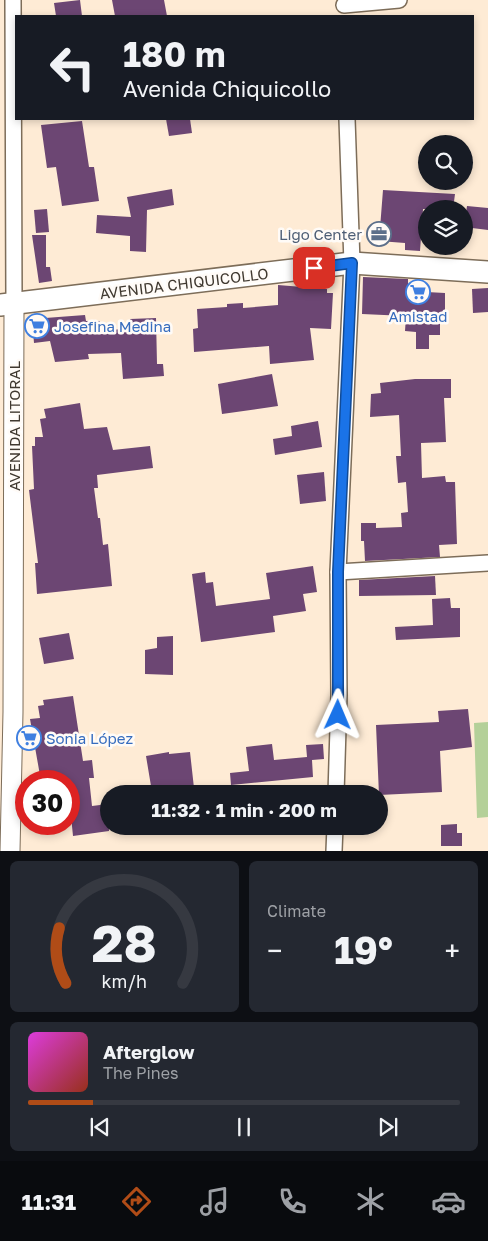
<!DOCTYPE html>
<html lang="en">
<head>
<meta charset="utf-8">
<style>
  :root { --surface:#171b24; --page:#242831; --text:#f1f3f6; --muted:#9ea1a6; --line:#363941; --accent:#b04c17 }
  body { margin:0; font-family:"Golos Text",sans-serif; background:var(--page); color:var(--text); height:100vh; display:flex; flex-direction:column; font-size:19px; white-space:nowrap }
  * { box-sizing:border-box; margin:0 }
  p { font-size:16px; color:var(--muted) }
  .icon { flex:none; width:28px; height:28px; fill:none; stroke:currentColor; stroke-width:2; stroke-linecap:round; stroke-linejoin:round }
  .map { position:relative; height:851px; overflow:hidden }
  .panel { display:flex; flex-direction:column; gap:10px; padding:10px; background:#0d0f14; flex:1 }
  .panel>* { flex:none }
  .top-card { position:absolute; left:15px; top:15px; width:459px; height:105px; border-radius:0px; box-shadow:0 2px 8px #0003; background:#171b24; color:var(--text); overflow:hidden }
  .controls { position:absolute; left:418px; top:135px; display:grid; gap:10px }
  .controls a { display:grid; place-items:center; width:55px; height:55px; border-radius:50%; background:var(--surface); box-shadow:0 2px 8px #0003; font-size:25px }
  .speed { position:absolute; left:15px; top:770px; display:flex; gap:10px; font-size:25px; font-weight:700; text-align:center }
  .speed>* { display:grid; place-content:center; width:65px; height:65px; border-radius:50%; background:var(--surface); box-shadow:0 2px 8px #0003; line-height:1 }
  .speed .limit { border:8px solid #d22; background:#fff; color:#111 }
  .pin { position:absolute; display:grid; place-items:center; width:42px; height:42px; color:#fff; margin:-21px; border-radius:10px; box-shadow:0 2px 8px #0006 }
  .me { position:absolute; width:55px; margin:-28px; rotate:1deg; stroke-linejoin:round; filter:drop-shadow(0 0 4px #0008) }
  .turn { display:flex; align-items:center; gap:18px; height:105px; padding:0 25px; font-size:22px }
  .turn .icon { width:65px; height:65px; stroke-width:2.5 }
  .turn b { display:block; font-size:35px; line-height:42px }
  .big { font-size:38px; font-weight:700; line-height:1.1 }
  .panel .widget { flex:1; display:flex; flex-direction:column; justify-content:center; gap:8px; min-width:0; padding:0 18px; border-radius:8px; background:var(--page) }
  .panel .dial { align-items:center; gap:0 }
  .dial svg { height:130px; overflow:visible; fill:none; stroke:var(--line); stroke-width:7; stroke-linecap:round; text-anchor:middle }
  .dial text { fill:var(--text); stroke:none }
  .song { display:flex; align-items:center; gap:15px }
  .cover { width:60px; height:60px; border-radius:8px; background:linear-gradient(135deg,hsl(300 70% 55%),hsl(10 70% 35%)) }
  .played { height:5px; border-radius:2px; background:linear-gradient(90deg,var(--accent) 15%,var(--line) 15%) }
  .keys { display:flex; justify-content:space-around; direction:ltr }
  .heat { display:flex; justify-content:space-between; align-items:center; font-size:28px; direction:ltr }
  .panel .tiles { flex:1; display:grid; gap:10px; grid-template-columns:1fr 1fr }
  .widget:last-child { grid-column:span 2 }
  .trip { position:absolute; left:100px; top:785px; width:288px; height:50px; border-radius:25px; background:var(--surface); box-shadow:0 2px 8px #0003; font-weight:700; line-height:50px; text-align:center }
  .tab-bar { display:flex; height:80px; justify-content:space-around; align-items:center; background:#090b0e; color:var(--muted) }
  .tab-bar .icon { width:35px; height:35px }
  .tab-bar .current { color:var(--accent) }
  .tab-bar b { font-size:22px; color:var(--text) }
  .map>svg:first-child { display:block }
  .green { fill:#b4d099 }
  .building { fill:#6c4673 }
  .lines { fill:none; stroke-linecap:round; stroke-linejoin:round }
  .minor-casing { stroke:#7d6d59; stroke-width:18 }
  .tertiary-casing { stroke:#7d6d59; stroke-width:21 }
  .secondary-casing { stroke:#7d6d59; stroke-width:24 }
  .minor { stroke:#fff; stroke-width:15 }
  .tertiary { stroke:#fff; stroke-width:19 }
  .secondary { stroke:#fff; stroke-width:21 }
  .route-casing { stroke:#114b97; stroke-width:12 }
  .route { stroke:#1a73e8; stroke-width:9 }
  .labels { text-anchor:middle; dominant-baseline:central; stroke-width:5; stroke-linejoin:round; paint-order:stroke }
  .service-label { font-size:15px; fill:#4e5e75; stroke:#fffbf7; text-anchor:end }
  .street-label { font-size:15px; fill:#403930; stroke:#fffbf7 }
  .shop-label { font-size:15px; fill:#366cbe; stroke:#fffbf7; text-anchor:start }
</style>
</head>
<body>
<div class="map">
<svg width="488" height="851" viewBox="0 0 488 851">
  <rect width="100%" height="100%" fill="#feebd5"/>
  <path class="green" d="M488 722V817L477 818 474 723Z"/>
  <g class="building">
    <path d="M80 0 82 16H56L54 3Z"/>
    <path d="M112 0H164L167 16H115Z"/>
    <path d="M166 119H190L192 133 169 136Z"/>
    <path d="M82 121 89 167H94L99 201 62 206 56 167 47 168 41 125Z"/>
    <path d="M172 189 174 205 147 210 146 252 130 251V236L96 233 97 215 131 217 127 197Z"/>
    <path d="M383 190 455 194 453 209H423L420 251 405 250V243L379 241Z"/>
    <path d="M467 206 488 208V230L464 227Z"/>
    <path d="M47 209 49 232 36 233 34 210Z"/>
    <path d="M32 235H46V267H50L52 281 39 283Z"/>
    <path d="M363 277 408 279V291L445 293V317H440V335H429V349H416V332L405 331 406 316 362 314Z"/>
    <path d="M278 285 327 289V293H333L331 329 310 328 314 360 270 364 269 346 194 352 193 329 198 328 197 309 227 307V304L243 303V308L278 305Z"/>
    <path d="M488 288V312L473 313 472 289Z"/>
    <path d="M85 315 86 321H100V330L130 329V319L156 318 157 364H163L164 376 123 379 121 353 88 354 89 359 55 362 50 341 34 343 32 319Z"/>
    <path d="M272 374 278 406 222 414 218 384Z"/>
    <path d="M415 379H451V398H444L446 442 421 443 422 478 445 476 446 482H455L457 544 439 545 440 557 365 561 364 541H361V523H376V528L402 527 401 513 408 512 406 482 398 483 396 456H401L399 415 370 417 371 394 381 393 380 383Z"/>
    <path d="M80 403 84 429 107 427 113 450 150 446 153 468 97 475 98 488H94L98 518H100L103 545 108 544 112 586 37 594 35 563H38L29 490 34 489 32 446H35V437H43L40 419 46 418 44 409Z"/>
    <path d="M318 421 322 447 275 455 273 439 292 436 291 426Z"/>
    <path d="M324 472 326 501 300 504 297 475Z"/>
    <path d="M313 566 317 592 303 594 306 611 273 616 275 632 201 642 192 574 205 572 206 583 213 582 216 606 270 599 266 573Z"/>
    <path d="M435 576 436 595 359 596V580Z"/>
    <path d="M450 598 451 608H460V637L396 640 395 627 433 625 432 599Z"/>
    <path d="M69 633 74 659 44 664 39 638Z"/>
    <path d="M173 636V675L145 674V650L157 648V637Z"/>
    <path d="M73 696 83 761 92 760 94 778H89L92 806 108 804 109 831 73 836 71 816 69 817V781H41L30 719 40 718 38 706 44 705 43 700Z"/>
    <path d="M468 709 472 747 440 751 442 792 379 795 376 725 439 722 438 711Z"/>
    <path d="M272 744 274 760 307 757 306 745 323 744 324 759 312 760 313 777 231 785 230 773 249 771 246 747Z"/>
    <path d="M169 752V754L190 752 194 788 152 792 146 756Z"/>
    <path d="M457 824V833H462V846H441V825Z"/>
  </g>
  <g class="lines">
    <defs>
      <g id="minor">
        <path d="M13 0 14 303"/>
        <path d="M344 5 399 0"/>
        <path d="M338 572 488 563"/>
        <path d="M336 794 339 695 338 572 352 263 347 119"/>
        <path d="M334 851 335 826"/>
      </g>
      <path id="tertiary" d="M10 851 13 712 14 303"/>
      <path id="secondary" d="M0 305 352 263 488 272"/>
    </defs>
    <use href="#minor" class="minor-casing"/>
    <use href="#tertiary" class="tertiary-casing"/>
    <use href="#secondary" class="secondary-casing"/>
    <use href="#minor" class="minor"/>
    <use href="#tertiary" class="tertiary"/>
    <use href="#secondary" class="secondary"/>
  </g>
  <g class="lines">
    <defs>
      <path id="route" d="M314 268 352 263 338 572V715"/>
    </defs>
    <use href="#route" class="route-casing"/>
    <use href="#route" class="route"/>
  </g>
  <defs>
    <symbol id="office-ring" viewBox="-11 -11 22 22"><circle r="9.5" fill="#fffbf7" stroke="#5c6f8a" stroke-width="1.5"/><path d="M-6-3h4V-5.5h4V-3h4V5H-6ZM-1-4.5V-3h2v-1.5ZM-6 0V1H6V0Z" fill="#5c6f8a"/></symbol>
    <symbol id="supermarket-ring" viewBox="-11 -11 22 22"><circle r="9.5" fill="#fffbf7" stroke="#3f7fe0" stroke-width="1.5"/><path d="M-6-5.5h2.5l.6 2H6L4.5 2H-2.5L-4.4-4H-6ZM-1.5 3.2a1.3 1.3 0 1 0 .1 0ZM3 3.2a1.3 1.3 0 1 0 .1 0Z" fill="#3f7fe0"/></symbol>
  </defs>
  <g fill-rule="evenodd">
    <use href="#office-ring" x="365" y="220" width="28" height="28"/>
    <use href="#supermarket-ring" x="404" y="278" width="28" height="28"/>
    <use href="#supermarket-ring" x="23" y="312" width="28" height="28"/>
    <use href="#supermarket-ring" x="15" y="724" width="28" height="28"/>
  </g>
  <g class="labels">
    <g class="service-label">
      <text x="362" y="234">Ligo Center</text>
    </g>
    <g class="street-label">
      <text transform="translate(184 283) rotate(-7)">AVENIDA CHIQUICOLLO</text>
      <text transform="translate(14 426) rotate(-90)">AVENIDA LITORAL</text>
    </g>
    <g class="shop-label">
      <text x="418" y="316" text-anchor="middle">Amistad</text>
      <text x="54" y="326">Josefina Medina</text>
      <text x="46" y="738">Sonia López</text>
    </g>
  </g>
</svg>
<div class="controls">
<a><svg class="icon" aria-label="search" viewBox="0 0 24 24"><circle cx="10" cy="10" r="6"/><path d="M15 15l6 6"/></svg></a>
<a><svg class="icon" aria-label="layers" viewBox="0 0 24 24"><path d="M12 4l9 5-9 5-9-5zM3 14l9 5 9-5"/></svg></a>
</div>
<div class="speed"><div class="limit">30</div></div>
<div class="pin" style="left:314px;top:268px;background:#d93025"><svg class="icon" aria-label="arrive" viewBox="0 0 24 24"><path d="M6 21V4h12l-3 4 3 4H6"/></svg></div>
<svg class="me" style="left:338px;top:715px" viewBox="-20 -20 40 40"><path d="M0-17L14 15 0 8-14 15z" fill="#1a73e8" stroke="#fff" stroke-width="4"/></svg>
<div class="trip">11:32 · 1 min · 200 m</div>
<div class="top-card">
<div class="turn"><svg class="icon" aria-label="left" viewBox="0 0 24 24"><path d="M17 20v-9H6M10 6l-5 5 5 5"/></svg><div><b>180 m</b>Avenida Chiquicollo</div></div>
</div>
</div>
<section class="panel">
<div class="tiles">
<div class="widget dial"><svg viewBox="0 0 100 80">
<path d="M14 69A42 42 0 1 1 86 69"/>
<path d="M14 69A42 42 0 0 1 10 35" stroke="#b04c17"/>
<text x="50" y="56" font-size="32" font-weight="700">28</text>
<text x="50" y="72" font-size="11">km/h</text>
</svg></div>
<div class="widget"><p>Climate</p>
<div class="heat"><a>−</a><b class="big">19°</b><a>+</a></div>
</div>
<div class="widget">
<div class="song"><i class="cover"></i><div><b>Afterglow</b><p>The Pines</p></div></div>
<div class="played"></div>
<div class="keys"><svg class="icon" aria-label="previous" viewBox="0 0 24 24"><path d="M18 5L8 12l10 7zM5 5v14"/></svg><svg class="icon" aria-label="pause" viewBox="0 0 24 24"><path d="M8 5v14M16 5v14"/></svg><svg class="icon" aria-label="next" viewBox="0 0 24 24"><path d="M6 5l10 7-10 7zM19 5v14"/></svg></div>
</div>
</div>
</section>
<nav class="tab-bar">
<b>11:31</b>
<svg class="icon current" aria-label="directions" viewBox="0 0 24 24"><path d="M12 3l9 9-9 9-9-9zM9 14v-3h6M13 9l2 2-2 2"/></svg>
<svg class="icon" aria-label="music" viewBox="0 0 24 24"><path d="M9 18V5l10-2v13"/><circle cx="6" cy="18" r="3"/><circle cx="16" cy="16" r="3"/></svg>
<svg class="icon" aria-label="phone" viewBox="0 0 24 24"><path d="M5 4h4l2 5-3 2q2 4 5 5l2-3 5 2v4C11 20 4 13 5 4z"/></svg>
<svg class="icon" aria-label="climate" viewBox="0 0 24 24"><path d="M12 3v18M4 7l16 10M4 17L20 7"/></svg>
<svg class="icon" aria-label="car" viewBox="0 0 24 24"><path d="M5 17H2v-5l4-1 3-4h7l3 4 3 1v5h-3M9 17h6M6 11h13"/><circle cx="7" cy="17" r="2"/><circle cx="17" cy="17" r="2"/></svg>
</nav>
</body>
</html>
